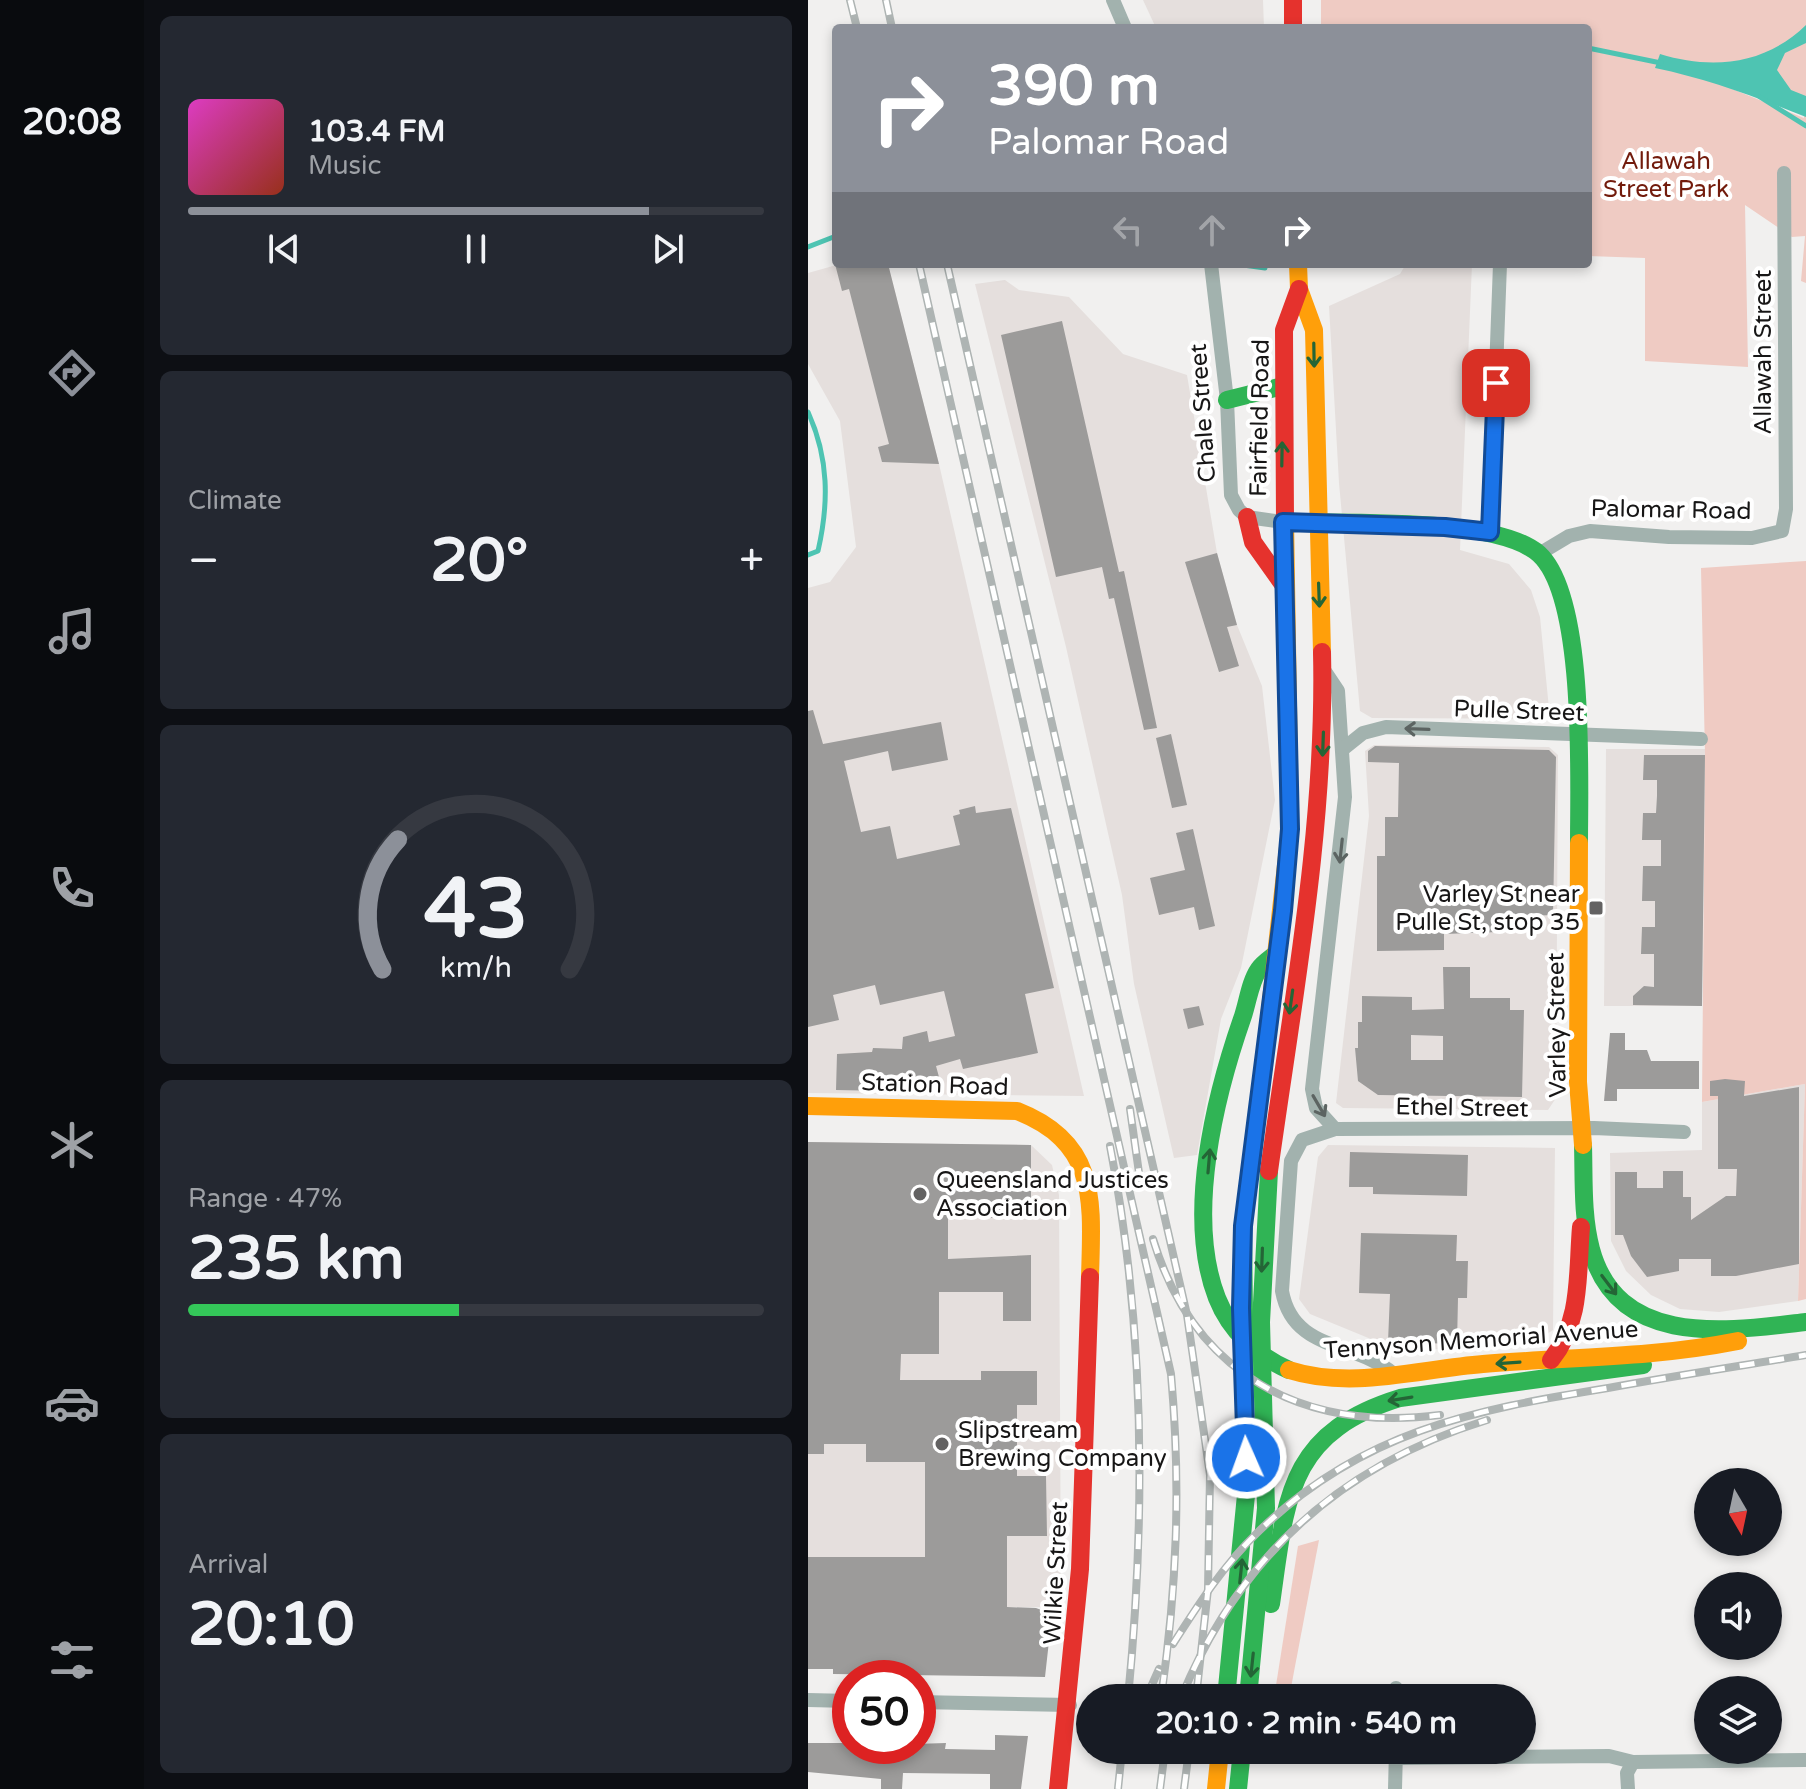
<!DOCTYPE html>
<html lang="en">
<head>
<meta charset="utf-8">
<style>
  :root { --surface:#171b24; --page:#242831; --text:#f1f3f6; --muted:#9ea1a6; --line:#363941; --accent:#8c9099 }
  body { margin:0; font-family:"Varela Round",sans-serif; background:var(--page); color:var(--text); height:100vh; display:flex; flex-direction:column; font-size:30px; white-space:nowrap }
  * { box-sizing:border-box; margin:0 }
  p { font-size:26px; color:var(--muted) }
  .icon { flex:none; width:44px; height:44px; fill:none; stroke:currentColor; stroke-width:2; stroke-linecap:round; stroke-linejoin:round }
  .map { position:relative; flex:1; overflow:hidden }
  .details { display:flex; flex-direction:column; gap:16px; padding:16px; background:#0d0f14; width:664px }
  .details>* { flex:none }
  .banner { position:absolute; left:24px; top:24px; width:760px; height:244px; border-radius:8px; box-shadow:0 4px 12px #0003; background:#8c9099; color:#fff; overflow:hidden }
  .needle { width:52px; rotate:171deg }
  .buttons { position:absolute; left:886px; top:1468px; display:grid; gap:16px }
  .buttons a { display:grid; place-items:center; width:88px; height:88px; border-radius:50%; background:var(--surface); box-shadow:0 4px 12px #0003; font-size:40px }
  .speed { position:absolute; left:24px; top:1660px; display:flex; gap:16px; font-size:40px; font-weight:700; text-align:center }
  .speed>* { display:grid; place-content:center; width:104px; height:104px; border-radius:50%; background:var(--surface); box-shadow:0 4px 12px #0003; line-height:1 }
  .speed .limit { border:12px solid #d22; background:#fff; color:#111 }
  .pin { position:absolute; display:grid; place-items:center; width:68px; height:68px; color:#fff; margin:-34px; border-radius:16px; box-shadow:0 4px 12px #0006 }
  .me { position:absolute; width:88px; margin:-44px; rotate:358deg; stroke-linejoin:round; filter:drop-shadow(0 0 6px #0008) }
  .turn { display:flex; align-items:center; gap:28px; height:168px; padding:0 24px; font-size:36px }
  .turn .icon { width:104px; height:104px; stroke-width:2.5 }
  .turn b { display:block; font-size:56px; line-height:68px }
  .lanes { display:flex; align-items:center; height:76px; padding:0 24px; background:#0003; justify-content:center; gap:40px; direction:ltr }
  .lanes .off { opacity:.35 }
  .big { font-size:60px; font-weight:700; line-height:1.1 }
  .details .tile { flex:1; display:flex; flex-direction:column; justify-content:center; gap:12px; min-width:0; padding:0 28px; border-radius:12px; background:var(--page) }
  .details .dial { align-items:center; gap:0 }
  .dial svg { height:208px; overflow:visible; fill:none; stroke:var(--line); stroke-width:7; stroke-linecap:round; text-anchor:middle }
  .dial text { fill:var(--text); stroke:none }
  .song { display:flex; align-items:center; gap:24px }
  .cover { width:96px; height:96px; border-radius:12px; background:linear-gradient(135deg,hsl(310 70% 55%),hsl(10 70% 35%)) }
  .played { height:8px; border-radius:4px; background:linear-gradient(90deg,var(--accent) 80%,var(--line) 80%) }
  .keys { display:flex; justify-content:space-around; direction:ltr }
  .heat { display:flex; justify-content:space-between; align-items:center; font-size:44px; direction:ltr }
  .charge { height:12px; border-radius:6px; background:linear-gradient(90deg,#34c759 47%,var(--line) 0) }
  .trip { position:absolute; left:268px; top:1684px; width:460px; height:80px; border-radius:40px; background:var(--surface); box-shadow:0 4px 12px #0003; font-weight:700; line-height:80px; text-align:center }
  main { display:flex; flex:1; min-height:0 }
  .menu { display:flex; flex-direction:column; width:144px; justify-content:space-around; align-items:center; background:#090b0e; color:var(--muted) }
  .menu .icon { width:56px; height:56px }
  .menu .active { color:var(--accent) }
  .menu b { font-size:36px; color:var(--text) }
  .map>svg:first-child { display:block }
  .built { fill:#e5dfdd }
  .green { fill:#efcbc3; fill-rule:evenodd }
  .water { fill:#4ec4b2 }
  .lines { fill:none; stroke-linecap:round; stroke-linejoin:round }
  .stream { stroke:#4ec4b2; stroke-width:5 }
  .building { fill:#9c9b9a; fill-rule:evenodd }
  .street { stroke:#a2b2ae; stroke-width:14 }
  .fast { stroke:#30b455; stroke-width:18 }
  .slow { stroke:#ff9f0a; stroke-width:18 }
  .jam { stroke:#e5322d; stroke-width:18 }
  .rail-casing { stroke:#aeb4b3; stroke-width:8 }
  .rail { stroke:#fff; stroke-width:5; stroke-dasharray:15; stroke-linecap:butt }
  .oneway { stroke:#246536 }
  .oneway2 { stroke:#5c6462 }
  .route-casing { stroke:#114b97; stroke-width:20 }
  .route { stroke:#1a73e8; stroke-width:14 }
  .poi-dot { fill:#636262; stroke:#fff; stroke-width:3 }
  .labels { text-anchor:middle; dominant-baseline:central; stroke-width:8; stroke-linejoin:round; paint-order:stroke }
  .park-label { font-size:24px; fill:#721b0c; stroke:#fff }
  .street-label { font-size:24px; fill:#171616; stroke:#fff }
  .poi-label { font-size:24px; fill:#171616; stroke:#fff; text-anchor:start }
</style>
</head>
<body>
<main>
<nav class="menu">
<b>20:08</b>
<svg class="icon active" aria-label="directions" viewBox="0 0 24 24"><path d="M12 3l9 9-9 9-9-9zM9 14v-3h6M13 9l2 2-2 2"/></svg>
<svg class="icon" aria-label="music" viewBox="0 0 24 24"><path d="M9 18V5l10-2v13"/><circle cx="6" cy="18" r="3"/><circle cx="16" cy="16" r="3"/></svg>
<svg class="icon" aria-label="phone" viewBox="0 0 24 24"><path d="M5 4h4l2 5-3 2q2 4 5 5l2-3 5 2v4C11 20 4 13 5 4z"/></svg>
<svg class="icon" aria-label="climate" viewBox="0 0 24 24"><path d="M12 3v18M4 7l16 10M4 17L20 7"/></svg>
<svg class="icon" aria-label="car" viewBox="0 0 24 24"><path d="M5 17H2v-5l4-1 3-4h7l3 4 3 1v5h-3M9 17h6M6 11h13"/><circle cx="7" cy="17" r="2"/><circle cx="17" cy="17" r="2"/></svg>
<svg class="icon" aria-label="filters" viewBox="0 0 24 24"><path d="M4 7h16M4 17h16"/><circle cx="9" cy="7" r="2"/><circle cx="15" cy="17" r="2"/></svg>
</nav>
<section class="details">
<div class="tile">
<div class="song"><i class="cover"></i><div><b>103.4 FM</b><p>Music</p></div></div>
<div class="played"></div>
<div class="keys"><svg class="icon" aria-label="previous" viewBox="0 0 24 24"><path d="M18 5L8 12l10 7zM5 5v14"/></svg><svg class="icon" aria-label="pause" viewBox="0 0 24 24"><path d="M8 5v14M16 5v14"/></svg><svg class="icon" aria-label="next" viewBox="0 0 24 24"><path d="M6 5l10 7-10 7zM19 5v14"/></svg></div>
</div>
<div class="tile"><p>Climate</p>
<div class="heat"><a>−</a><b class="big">20°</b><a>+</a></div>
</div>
<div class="tile dial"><svg viewBox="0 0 100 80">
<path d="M14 69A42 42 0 1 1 86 69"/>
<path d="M14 69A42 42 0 0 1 20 19" stroke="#8c9099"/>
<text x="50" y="56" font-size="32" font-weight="700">43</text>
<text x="50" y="72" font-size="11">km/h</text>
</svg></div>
<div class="tile"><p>Range · 47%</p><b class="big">235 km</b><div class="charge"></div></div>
<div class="tile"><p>Arrival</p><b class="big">20:10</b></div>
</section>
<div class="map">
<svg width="998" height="1789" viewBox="0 0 998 1789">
  <rect width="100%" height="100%" fill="#f1f0ef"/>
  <g class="built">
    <path d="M335 0H455L456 28H348Z"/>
    <path d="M32 264H80L131 464 276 1096 0 1093V588L22 582 48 547 32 421 0 364V273Z"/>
    <path d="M598 264H664L652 550 701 564 723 590 732 617 742 719 564 718 552 711 531 483 521 306 592 274Z"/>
    <path d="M197 280 211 290 261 297 315 354 379 375 409 553 429 625 454 686 467 800 433 968 413 1019 389 1155 366 1158 326 984 314 895 258 647 167 284Z"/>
    <path d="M566 745 741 747 750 755 748 1098 740 1110 535 1108 528 1103 561 816 557 751Z"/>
    <path d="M798 749H897L894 1006H796Z"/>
    <path d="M997 1084 990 1301 911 1312 872 1309 843 1295 818 1271 803 1241 802 1153 894 1150V1102Z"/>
    <path d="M0 1142 223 1145 244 1165 251 1195 253 1607 0 1609Z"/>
    <path d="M520 1145 747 1148 745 1330 725 1343 636 1350 575 1344 502 1314 491 1299 510 1157Z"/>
  </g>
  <g class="green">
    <path d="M513 0H998V283L993 281 997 236 984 237 937 205 940 367 837 361V258L780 256V28H513ZM888 65 995 102 996 118 902 80Z"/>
    <path d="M998 561V1299L990 1301 997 1084 894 1102 897 755 893 568Z"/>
    <path d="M511 1540 481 1698H466L490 1546Z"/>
  </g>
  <path class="water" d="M998 25V43L977 53 969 70 983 90 998 96V117C948 97 900 79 847 68L852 54C904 70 957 65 998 25Z"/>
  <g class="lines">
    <g class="stream">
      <path d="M780 48 853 63"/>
      <path d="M952 97 998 126"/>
      <path d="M0 247 28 236"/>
      <path d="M428 264 457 268"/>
      <path d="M0 412C21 458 21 503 10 551L0 555"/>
    </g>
  </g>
  <g class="building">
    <path d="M27 264H80L131 464 74 462 70 447 81 444 41 289 34 291Z"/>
    <path d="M254 321 311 572 316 571 349 728 336 730 306 598 301 599 294 567 248 577 193 335Z"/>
    <path d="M409 553 429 625 419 627 431 666 411 672 377 562Z"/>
    <path d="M5 710 15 744 133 722 140 760 84 771 80 751 36 761 53 832 82 826 89 859 152 845 145 816 152 814 151 810 167 806 168 813 203 808 246 988 217 994 230 1053 155 1069 152 1059 128 1066 131 1077 119 1080 120 1086 103 1089 99 1073 78 1077V1091L28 1090 29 1054 64 1052 65 1048 94 1049 95 1037 119 1031 121 1042 147 1036 136 991 72 1005 67 985 25 995 31 1020 0 1027V711Z"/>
    <path d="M363 734 379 805 364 808 348 738Z"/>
    <path d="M567 746 741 750 748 757 745 915 719 916V931L636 934V950L569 951V856H577V817H590L591 763 560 762V751Z"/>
    <path d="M836 755H897L894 1006 825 1005V996L836 986 846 987V954H833L834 927H847V901H834L835 866H853V840H834L835 813H848L849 796V780H835Z"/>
    <path d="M385 829 407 926 391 930 386 907 351 915 342 878 377 870 368 833Z"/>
    <path d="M635 967H662V998H702V1010H716L714 1097 570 1095 550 1081 547 1048H550V1022H554V996L604 997V1010L636 1009ZM603 1035 635 1036V1060H603Z"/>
    <path d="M391 1006 396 1025 380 1029 375 1009Z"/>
    <path d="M802 1033H817V1050H839L843 1061H891V1089H809V1101H796Z"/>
    <path d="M917 1079 937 1081 936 1096 991 1087V1264L928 1276H903V1259H871V1271L839 1277 823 1256 815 1235H807V1172H829V1188H855V1171H875V1197H883V1220L918 1196H928L929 1169H910V1096H902V1081Z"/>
    <path d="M0 1142 223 1145V1218H140V1259L223 1255V1321H195V1292H131V1354H93L92 1380H173V1371H229V1405H209V1476H238L239 1536H199V1607L228 1608 244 1614 237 1677 25 1674V1669H0V1557H117V1462H58V1444H16V1454H0Z"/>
    <path d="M542 1152 660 1155 659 1196 565 1194V1187H541Z"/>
    <path d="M553 1233 649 1235 648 1261H660L659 1298H650L649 1344 580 1342 582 1294 551 1293Z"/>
    <path d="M187 1735 220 1736 213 1789H182V1774L95 1773 94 1789H73V1779L0 1772V1743H42V1746L138 1743 137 1749 187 1750Z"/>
  </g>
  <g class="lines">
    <g class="street">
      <path d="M305 0 317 28"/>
      <path d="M403 264 419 400 423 495 431 510 439 517 475 522"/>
      <path d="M682 532 692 264"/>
      <path d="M731 554 761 536 782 531 861 537 944 538 974 531 978 509 976 173"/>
      <path d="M514 667 530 691 537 797 504 1089 508 1108 527 1129"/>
      <path d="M535 749 555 733 578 727 893 739"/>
      <path d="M586 1374C547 1341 485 1352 474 1291L483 1161 494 1140 527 1129 786 1128 876 1132"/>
      <path d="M588 1688V1698"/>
      <path d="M0 1700 42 1701"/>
      <path d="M110 1702 262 1705"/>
      <path d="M588 1758 801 1756 825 1762 998 1760"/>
      <path d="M587 1789 588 1750"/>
      <path d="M820 1789 819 1773 825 1762"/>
    </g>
    <g class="fast">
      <path d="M419 400 475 386"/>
      <path d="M475 522C534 524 688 516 731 554 778 597 771 778 771 843"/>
      <path d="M469 953C463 958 455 963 451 969 442 982 440 1001 435 1016 407 1096 377 1216 409 1298 422 1331 449 1356 481 1370"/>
      <path d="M775 1145C776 1178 774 1216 783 1249 810 1349 920 1331 998 1322"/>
      <path d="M463 1604C478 1500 478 1433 592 1398L835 1365"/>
      <path d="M418 1698 438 1495 435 1226 456 1063"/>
      <path d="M440 1698 458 1508 453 1322 461 1171"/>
      <path d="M430 1789 434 1750"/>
    </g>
    <g class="slow">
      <path d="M490 264 491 289 506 330 514 652"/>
      <path d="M771 843 770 1082 775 1145"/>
      <path d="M456 1063 482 829 477 520"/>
      <path d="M0 1106 209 1111C291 1143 284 1202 282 1277"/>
      <path d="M481 1370C544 1390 611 1369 675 1364 761 1357 845 1358 930 1341"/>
      <path d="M408 1789 412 1750"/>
    </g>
    <g class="jam">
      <path d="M485 0V28"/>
      <path d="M439 517 445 542 477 587"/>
      <path d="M477 520 476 330 491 289"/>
      <path d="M461 1171C485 998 518 826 514 652"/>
      <path d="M743 1360C774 1321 769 1274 773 1227"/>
      <path d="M250 1789 272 1569 282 1277"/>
    </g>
    <defs>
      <g id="rail">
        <path d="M42 0 49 28"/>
        <path d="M78 0 84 28"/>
        <path d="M111 264 363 1374C373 1486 369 1587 353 1698"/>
        <path d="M139 264 379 1315 402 1475 400 1589 388 1698"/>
        <path d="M322 1109 332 1180"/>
        <path d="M302 1146C337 1327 338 1514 320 1698"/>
        <path d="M345 1239C386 1375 495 1432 632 1415"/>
        <path d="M365 1644C390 1605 415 1566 449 1533 552 1432 664 1410 800 1388 866 1376 932 1366 998 1355"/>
        <path d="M338 1698 351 1669"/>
        <path d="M373 1698C431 1556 533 1465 679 1420"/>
        <path d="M310 1789 314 1750"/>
        <path d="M352 1789 357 1750"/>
        <path d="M376 1789 381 1750"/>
      </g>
    </defs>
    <use href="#rail" class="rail-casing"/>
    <use href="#rail" class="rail"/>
  </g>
  <defs><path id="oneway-shaft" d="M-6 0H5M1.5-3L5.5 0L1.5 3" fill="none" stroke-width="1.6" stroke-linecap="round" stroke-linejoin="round" transform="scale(2)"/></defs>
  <g class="oneway">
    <use href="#oneway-shaft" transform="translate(506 355) rotate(89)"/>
    <use href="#oneway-shaft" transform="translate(474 454) rotate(-89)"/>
    <use href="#oneway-shaft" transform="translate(511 595) rotate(88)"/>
    <use href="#oneway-shaft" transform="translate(515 744) rotate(92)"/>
    <use href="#oneway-shaft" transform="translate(483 1002) rotate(98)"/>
    <use href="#oneway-shaft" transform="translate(401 1161) rotate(-85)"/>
    <use href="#oneway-shaft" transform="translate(454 1260) rotate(92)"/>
    <use href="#oneway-shaft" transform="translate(801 1285) rotate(53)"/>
    <use href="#oneway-shaft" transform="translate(700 1363) rotate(176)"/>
    <use href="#oneway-shaft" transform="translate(592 1399) rotate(171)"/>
    <use href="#oneway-shaft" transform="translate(433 1571) rotate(-84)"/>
    <use href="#oneway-shaft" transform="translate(444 1665) rotate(96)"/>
  </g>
  <g class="oneway2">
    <use href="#oneway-shaft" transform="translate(609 729) rotate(-178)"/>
    <use href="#oneway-shaft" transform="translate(533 851) rotate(96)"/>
    <use href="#oneway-shaft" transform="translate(511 1106) rotate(60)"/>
  </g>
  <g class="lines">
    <defs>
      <path id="route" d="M438 1458 433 1308 435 1226 475 911 482 829 475 522 637 527 682 532 688 383"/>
    </defs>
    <use href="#route" class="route-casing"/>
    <use href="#route" class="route"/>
  </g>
  <g class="poi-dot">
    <rect x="780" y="900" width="16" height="16" rx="4"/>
    <circle cx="112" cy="1194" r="8"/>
    <circle cx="134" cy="1444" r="8"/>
  </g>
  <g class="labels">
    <g class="park-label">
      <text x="858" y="161">Allawah<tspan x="858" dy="28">Street Park</tspan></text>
    </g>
    <g class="street-label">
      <text transform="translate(955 352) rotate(-90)">Allawah Street</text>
      <text transform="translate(395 413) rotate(-94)">Chale Street</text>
      <text transform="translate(452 418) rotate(-89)">Fairfield Road</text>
      <text transform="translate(863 510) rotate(1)">Palomar Road</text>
      <text transform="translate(711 711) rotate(2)">Pulle Street</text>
      <text transform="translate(749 1025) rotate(-91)">Varley Street</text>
      <text transform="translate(127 1085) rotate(2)">Station Road</text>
      <text transform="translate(654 1108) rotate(1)">Ethel Street</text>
      <text transform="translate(673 1340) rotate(-4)">Tennyson Memorial Avenue</text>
      <text transform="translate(248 1573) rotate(-87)">Wilkie Street</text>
    </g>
    <g class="poi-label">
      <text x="772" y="894" text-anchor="end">Varley St near<tspan x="772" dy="28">Pulle St, stop 35</tspan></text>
      <text x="128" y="1180">Queensland Justices<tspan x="128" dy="28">Association</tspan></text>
      <text x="150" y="1430">Slipstream<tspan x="150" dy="28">Brewing Company</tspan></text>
    </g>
  </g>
</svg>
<div class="buttons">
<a><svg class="needle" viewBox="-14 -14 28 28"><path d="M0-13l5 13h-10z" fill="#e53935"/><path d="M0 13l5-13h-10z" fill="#9ea1a6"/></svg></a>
<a><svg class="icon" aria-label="sound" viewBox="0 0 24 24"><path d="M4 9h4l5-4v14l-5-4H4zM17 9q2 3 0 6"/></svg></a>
<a><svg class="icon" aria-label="layers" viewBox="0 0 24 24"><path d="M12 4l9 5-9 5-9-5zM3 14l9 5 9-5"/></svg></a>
</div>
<div class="speed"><div class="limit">50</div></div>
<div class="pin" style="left:688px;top:383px;background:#d93025"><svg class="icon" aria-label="arrive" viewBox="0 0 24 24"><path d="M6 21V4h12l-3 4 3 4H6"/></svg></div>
<svg class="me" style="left:438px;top:1458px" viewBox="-20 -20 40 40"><circle r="17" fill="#1a73e8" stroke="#fff" stroke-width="3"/><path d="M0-11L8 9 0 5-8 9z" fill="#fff"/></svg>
<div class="trip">20:10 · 2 min · 540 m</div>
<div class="banner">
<div class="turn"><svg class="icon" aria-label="right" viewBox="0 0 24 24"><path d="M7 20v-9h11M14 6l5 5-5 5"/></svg><div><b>390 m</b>Palomar Road</div></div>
<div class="lanes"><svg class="icon off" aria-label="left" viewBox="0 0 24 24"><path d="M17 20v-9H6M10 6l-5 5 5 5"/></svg><svg class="icon off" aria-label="ahead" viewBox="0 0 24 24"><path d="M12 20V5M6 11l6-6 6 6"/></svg><svg class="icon" aria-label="right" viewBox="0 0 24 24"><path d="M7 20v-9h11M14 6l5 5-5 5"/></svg></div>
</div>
</div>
</main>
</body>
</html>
